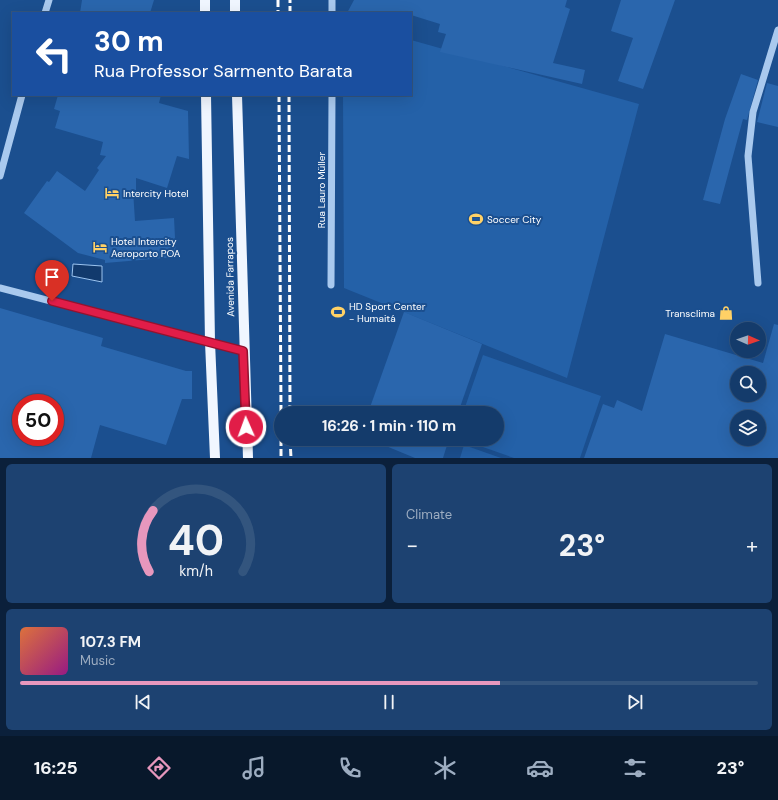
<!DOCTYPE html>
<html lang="en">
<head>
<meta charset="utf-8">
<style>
  :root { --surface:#143b6b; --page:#1d4271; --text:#f1f3f6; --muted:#9dadc1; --line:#33557e; --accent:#e797bd }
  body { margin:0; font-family:"DM Sans",sans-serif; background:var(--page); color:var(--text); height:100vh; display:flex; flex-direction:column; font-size:15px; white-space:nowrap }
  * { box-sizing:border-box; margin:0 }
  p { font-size:13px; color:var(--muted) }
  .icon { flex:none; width:22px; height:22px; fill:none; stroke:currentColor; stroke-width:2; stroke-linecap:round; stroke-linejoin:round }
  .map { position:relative; height:458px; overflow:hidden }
  .panel { display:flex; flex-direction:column; gap:6px; padding:6px; background:#0b203b; flex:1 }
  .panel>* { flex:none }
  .top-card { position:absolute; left:12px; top:12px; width:400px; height:84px; border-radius:0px; box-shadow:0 4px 16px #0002,0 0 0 1px var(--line); background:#1a4fa0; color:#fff; overflow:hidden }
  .needle { width:26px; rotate:92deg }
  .fabs { position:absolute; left:730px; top:322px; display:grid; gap:8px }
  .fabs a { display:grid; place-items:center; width:36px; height:36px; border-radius:50%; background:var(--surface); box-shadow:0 4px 16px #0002,0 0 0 1px var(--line); font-size:20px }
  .speed { position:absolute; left:12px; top:394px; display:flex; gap:8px; font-size:20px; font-weight:700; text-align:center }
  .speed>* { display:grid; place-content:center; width:52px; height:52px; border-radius:50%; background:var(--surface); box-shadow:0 4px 16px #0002,0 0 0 1px var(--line); line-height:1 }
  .speed .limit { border:6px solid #d22; background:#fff; color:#111 }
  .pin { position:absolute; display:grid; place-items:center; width:34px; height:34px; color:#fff; margin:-41px -17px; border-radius:50% 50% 50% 0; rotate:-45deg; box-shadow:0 0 4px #0007 }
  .pin .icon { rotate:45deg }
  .me { position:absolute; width:44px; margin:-22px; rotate:358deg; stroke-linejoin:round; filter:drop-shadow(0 0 3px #0008) }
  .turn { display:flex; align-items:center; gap:14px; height:84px; padding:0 16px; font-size:18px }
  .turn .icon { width:52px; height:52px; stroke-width:2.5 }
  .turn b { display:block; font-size:28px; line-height:34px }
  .big { font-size:30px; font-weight:700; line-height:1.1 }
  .panel .tile { flex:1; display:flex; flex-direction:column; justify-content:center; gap:6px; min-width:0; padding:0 14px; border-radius:6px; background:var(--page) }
  .panel .dial { align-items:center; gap:0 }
  .dial svg { height:104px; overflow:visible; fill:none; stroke:var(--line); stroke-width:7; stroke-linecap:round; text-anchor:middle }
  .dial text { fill:var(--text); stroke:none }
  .song { display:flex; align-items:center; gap:12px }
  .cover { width:48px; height:48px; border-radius:6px; background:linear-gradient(135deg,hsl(20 70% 55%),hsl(310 70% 35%)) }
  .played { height:4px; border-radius:2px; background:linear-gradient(90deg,var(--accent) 65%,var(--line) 65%) }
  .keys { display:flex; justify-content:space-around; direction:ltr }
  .heat { display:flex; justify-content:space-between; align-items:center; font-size:22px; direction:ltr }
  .panel .tiles { flex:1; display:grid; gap:6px; grid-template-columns:1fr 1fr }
  .tile:last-child { grid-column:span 2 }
  .trip { position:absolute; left:274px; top:406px; width:230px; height:40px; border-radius:20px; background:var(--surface); box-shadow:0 4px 16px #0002,0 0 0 1px var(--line); font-weight:700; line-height:40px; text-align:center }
  .menu { display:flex; height:64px; justify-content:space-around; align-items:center; background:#08182b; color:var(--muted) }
  .menu .icon { width:28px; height:28px }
  .menu .active { color:var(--accent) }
  .menu b { font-size:18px; color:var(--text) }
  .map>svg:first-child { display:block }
  .green { fill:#2461a8 }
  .water { fill:#123a6d; stroke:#9cc4f0 }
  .building { fill:#2a66ad; fill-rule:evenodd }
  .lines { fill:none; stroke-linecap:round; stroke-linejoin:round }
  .minor { stroke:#a9c9ee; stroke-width:7 }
  .major { stroke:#f0f6ff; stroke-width:10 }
  .rail { stroke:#fff; stroke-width:3; stroke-dasharray:7 3; stroke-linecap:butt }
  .route-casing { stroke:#92132f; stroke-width:10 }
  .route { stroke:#e11d48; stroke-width:7 }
  .labels { text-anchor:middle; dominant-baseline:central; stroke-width:4; stroke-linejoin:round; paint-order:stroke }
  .street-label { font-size:10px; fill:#fff; stroke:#1b4f8f }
  .poi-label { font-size:10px; fill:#fff; stroke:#1b4f8f; text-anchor:start }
</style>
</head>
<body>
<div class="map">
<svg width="778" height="458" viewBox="0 0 778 458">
  <rect width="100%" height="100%" fill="#1b4f8f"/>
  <g class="green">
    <path d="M411 40 639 104 567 378 344 288 343 95H411Z"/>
    <path d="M483 355 601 396 580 458H514L460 439H497V413H463Z"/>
    <path d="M464 445 501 458H460Z"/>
  </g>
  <path class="water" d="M73 264 102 266V282L72 276Z"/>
  <g class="building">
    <path d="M82 0H154L150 13H80Z"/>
    <path d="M354 0H567L565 7 570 9 553 63 585 70 582 84 440 52 446 34 438 32 440 24 411 15V13H347Z"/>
    <path d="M621 0H675L643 89 618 81 633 38 611 31Z"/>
    <path d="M741 74 758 80 747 120 743 119 720 204 703 200 725 119Z"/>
    <path d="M767 83 778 86V127L757 122Z"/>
    <path d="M58 95H161L159 103 188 111 189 159 177 156 167 188 136 178V190H133L135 221 174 218 176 257 105 263V260L78 253 24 213 47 181 49 182 57 171 85 191 99 170 97 168 106 156 100 155 103 142 55 128 60 111 54 109Z"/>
    <path d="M0 308 103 338 101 346 186 371H192V399H182L166 445 100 425 91 458H0ZM21 403H55V437H21Z"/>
    <path d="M404 312 482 344 458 413H368Z"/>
    <path d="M774 324 778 325V458H584L603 404 614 408 617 400 642 411 665 334 763 363ZM737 373H759V395H737ZM737 417H759V439H737Z"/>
    <path d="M369 439H449L443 458H415Z"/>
  </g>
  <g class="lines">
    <g class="minor">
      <path d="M45 13 49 0"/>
      <path d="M332 13V0"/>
      <path d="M0 176 22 95"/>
      <path d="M758 283 748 156 753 112 778 30"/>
      <path d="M331 285 332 95"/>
      <path d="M0 288 243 351"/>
    </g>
    <g class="major">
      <path d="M205 0V13"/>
      <path d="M235 0V13"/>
      <path d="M206 95 210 342 215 458"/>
      <path d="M237 95 248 458"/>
    </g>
    <g class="rail">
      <path d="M278 0V13"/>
      <path d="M290 13V0"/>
      <path d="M279 95 281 413"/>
      <path d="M289 95 290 413"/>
      <path d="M281 439V458"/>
      <path d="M290 439 291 458"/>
    </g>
  </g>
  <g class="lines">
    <defs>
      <path id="route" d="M52 301 243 351 246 427"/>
    </defs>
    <use href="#route" class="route-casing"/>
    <use href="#route" class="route"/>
  </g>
  <defs>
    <symbol id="hotel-bare" viewBox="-9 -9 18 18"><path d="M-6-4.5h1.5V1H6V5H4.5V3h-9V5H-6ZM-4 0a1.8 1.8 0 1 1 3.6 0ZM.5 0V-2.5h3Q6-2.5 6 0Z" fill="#ffd166" stroke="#1b4f8f" stroke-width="2.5" paint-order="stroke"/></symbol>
    <symbol id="stadium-bare" viewBox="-9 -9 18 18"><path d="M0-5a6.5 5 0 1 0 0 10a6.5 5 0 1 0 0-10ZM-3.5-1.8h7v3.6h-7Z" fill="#ffd166" stroke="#1b4f8f" stroke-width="2.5" paint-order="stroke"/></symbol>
    <symbol id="shop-bare" viewBox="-9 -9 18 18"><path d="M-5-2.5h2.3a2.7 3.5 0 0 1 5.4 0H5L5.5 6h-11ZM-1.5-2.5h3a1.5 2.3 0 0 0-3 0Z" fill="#ffd166" stroke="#1b4f8f" stroke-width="2.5" paint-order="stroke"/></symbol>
  </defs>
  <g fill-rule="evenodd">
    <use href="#hotel-bare" x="102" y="183" width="20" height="20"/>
    <use href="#stadium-bare" x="466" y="209" width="20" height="20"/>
    <use href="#hotel-bare" x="90" y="237" width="20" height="20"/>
    <use href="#stadium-bare" x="328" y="302" width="20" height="20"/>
    <use href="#shop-bare" x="716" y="303" width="20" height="20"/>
  </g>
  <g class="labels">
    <g class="street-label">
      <text transform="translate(321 190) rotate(-90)">Rua Lauro Müller</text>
      <text transform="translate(230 277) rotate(-91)">Avenida Farrapos</text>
    </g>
    <g class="poi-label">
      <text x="123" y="193">Intercity Hotel</text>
      <text x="487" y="219">Soccer City</text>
      <text x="111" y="241">Hotel Intercity<tspan x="111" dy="12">Aeroporto POA</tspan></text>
      <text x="349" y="306">HD Sport Center<tspan x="349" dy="12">- Humaitá</tspan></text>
      <text x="715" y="313" text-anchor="end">Transclima</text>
    </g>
  </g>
</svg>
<div class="fabs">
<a><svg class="needle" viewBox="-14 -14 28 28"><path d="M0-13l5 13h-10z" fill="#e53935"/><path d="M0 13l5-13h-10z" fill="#9dadc1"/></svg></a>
<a><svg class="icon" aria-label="search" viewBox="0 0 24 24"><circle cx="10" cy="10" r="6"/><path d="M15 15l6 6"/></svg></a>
<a><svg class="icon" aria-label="layers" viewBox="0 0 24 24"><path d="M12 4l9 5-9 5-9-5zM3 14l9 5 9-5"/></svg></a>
</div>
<div class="speed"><div class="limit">50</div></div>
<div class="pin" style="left:52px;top:301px;background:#d93025"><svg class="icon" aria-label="arrive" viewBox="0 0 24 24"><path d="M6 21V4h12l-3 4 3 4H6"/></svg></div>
<svg class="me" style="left:246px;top:427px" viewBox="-20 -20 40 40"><circle r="17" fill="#e11d48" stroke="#fff" stroke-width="3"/><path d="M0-11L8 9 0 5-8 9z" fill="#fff"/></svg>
<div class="trip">16:26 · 1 min · 110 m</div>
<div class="top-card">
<div class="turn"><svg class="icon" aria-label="left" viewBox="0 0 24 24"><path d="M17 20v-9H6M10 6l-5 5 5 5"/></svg><div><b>30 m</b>Rua Professor Sarmento Barata</div></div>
</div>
</div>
<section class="panel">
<div class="tiles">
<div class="tile dial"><svg viewBox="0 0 100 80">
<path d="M14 69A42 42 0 1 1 86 69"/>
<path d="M14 69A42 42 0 0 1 17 22" stroke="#e797bd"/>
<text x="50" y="56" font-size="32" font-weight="700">40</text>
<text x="50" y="72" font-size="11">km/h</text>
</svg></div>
<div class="tile"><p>Climate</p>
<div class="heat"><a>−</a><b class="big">23°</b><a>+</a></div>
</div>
<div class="tile">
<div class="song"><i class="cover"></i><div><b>107.3 FM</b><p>Music</p></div></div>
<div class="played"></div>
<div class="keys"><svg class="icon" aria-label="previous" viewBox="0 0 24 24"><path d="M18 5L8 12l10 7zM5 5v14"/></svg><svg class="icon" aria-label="pause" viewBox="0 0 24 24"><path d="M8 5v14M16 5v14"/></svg><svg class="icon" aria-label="next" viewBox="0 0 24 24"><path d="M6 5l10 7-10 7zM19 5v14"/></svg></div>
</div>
</div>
</section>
<nav class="menu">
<b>16:25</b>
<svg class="icon active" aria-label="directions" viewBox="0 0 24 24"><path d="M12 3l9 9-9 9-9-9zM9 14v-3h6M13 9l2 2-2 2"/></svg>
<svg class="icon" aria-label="music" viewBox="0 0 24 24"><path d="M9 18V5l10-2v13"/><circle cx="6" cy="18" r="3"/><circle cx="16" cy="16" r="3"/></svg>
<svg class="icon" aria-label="phone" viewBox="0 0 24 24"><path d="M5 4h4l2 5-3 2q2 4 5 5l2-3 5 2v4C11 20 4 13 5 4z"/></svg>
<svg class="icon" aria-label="climate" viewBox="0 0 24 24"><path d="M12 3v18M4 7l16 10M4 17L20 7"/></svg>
<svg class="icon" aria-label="car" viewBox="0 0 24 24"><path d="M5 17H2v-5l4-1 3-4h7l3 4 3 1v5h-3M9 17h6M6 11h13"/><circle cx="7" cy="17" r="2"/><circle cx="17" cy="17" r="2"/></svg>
<svg class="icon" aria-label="filters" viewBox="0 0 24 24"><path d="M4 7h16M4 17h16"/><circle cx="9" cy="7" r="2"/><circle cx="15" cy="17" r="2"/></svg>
<b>23°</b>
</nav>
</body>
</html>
